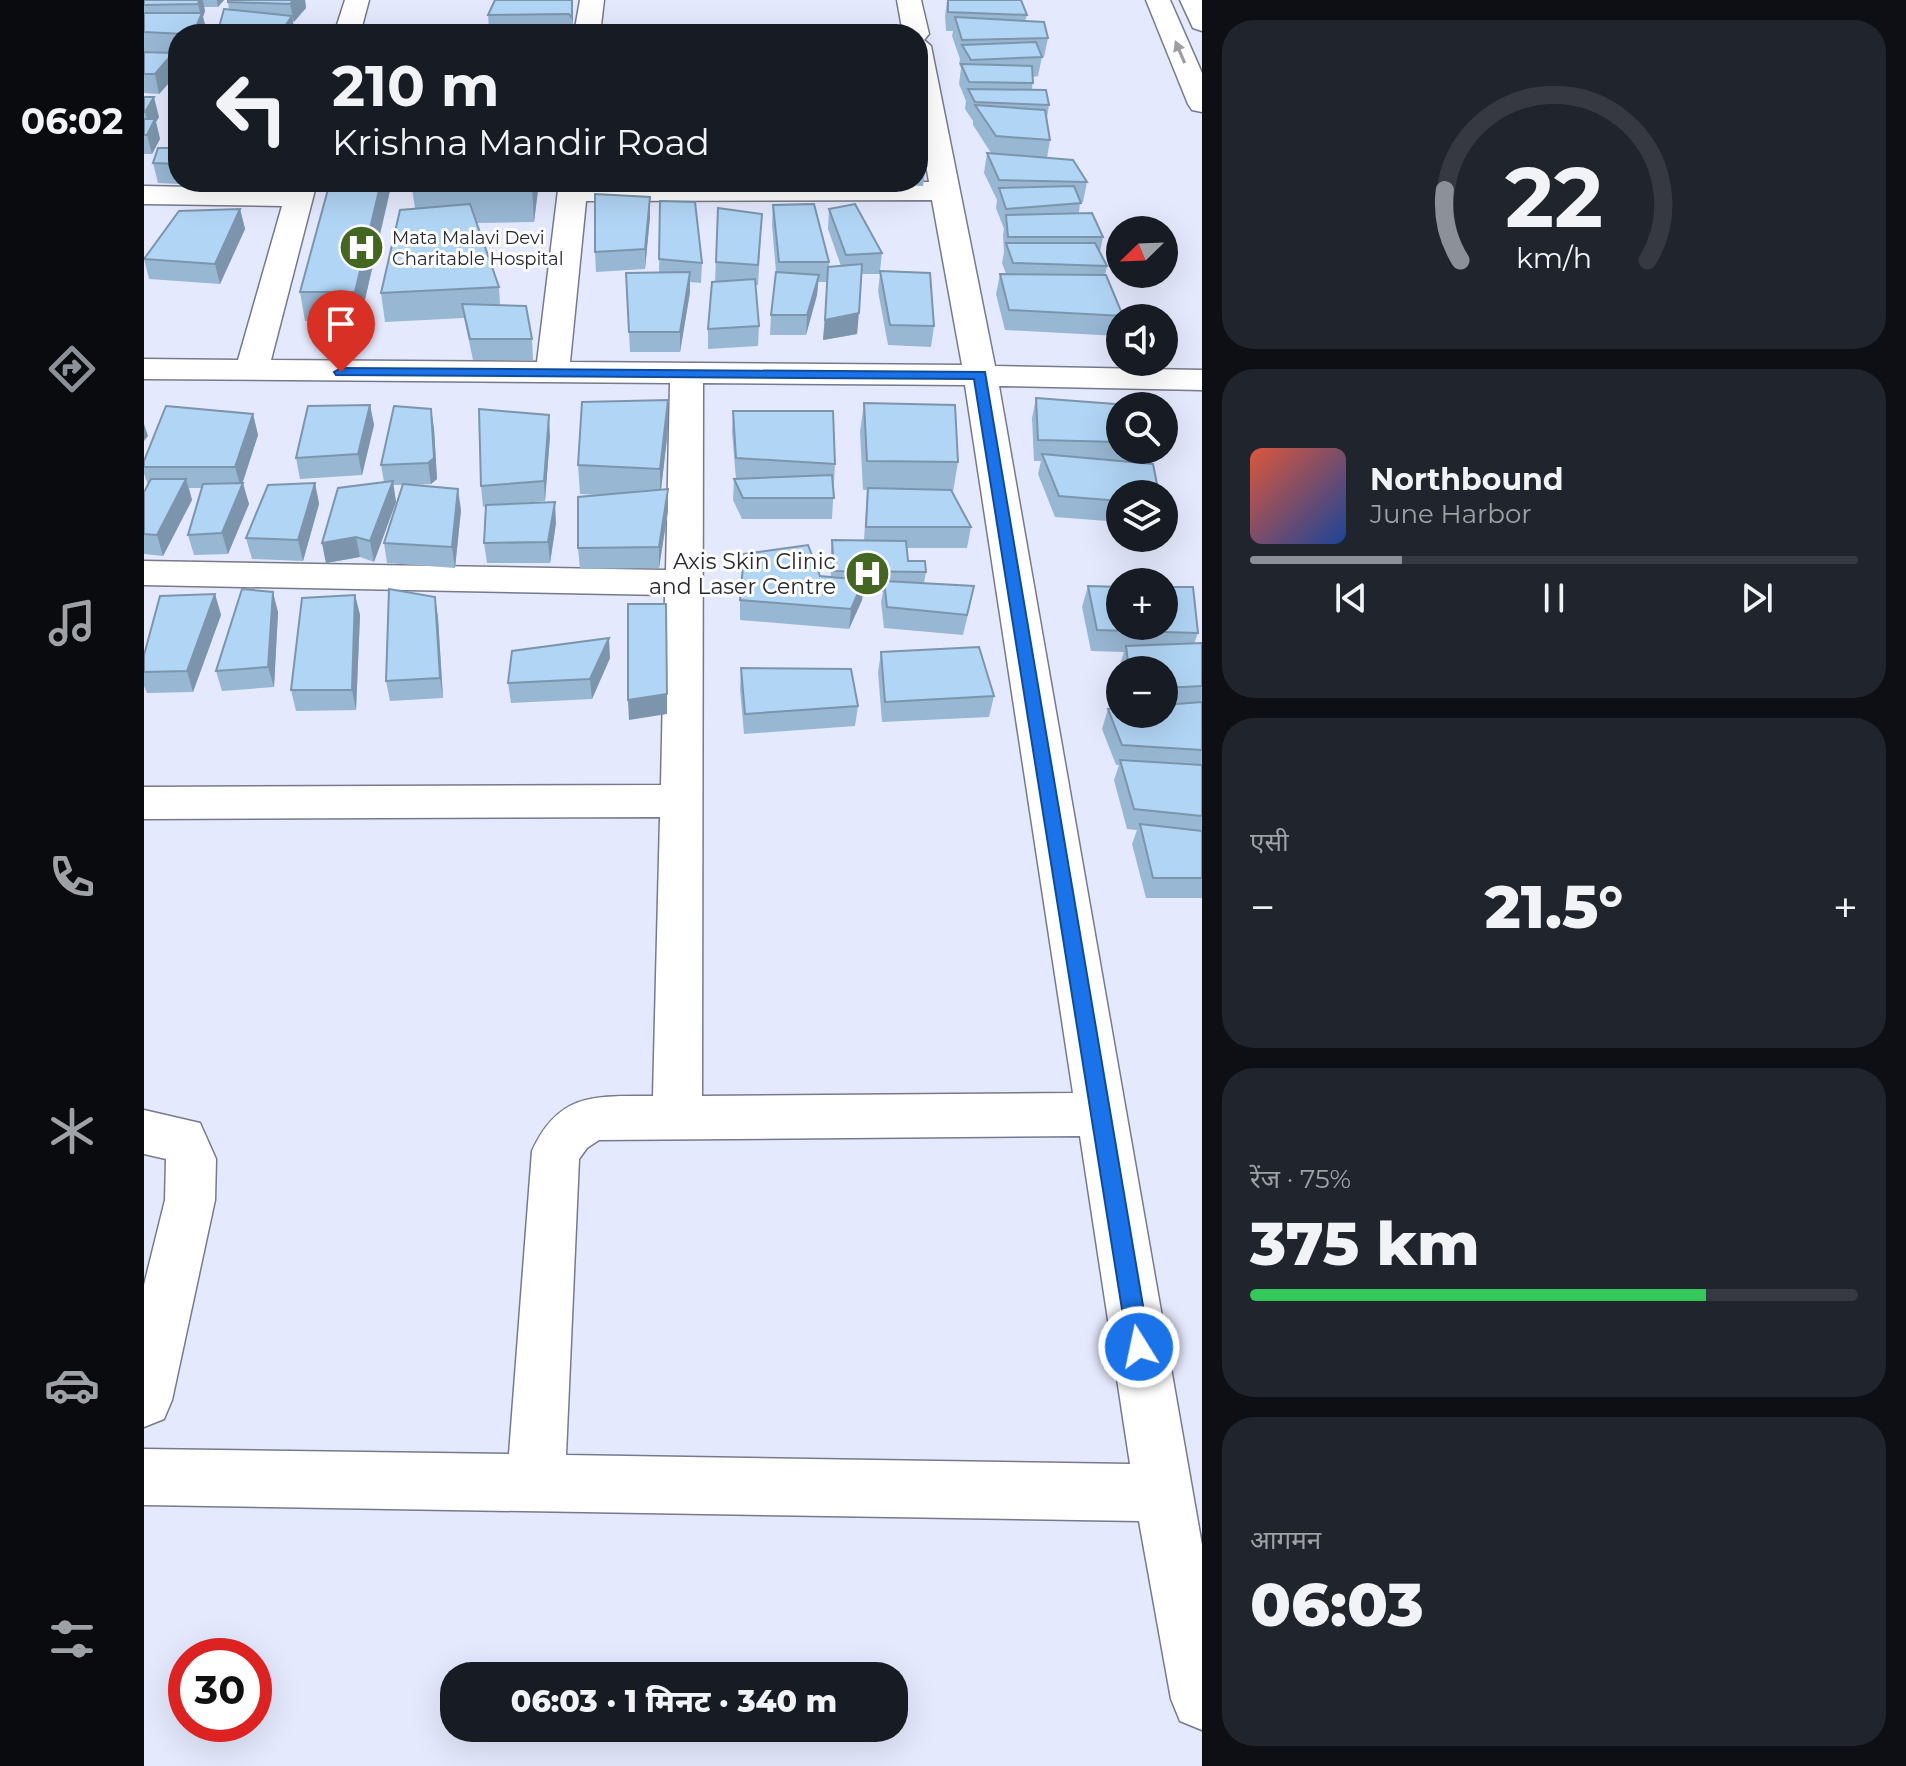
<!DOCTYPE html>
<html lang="hi">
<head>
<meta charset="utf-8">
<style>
  :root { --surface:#171b24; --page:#20242c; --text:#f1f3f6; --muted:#9ea1a6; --line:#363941; --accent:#8c9099 }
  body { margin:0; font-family:Montserrat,"Noto Sans Devanagari",sans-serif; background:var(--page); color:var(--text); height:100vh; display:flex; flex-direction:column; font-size:30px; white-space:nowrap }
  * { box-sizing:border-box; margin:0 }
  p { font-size:26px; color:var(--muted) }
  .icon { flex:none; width:44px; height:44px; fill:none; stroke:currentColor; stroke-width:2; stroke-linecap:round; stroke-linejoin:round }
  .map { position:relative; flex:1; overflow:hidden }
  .side { display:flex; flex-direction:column; gap:20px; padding:20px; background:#0d0f14; width:704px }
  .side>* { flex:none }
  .banner { position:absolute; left:24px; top:24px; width:760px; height:168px; border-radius:32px; box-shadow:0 8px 32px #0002; background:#171b24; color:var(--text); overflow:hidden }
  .needle { width:52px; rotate:247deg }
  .buttons { position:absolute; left:962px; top:216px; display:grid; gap:16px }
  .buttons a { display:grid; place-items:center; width:72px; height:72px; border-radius:50%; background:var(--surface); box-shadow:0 8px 32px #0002; font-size:40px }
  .speed { position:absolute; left:24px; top:1638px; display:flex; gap:16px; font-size:40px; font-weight:700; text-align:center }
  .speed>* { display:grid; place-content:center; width:104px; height:104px; border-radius:50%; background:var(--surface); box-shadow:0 8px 32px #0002; line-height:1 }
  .speed .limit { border:12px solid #d22; background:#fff; color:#111 }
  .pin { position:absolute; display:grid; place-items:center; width:68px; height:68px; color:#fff; margin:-82px -34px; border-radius:50% 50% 50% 0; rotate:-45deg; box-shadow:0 0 8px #0007 }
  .pin .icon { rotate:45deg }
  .me { position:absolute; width:88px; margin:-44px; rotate:350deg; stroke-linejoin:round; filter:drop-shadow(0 0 6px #0008) }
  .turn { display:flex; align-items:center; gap:28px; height:168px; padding:0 32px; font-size:36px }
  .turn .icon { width:104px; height:104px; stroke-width:2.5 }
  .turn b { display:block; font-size:56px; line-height:68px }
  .big { font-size:60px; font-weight:800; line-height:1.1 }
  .side .card { flex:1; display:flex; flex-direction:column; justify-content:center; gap:12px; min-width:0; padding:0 28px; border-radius:32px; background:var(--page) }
  .side .dial { align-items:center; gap:0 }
  .dial svg { height:208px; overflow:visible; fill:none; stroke:var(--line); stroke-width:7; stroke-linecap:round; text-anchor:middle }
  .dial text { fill:var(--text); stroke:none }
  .song { display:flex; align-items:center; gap:24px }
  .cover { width:96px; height:96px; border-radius:12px; background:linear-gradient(135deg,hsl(10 70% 55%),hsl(220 70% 35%)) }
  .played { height:8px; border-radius:4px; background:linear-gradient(90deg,var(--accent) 25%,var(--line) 25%) }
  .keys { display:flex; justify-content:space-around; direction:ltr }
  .heat { display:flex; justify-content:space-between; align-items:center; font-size:44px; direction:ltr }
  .charge { height:12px; border-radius:6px; background:linear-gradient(90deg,#34c759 75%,var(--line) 0) }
  .trip { position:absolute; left:296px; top:1662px; width:468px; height:80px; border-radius:32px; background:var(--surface); box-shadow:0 8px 32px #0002; font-weight:800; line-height:80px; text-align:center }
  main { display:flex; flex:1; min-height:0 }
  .dock { display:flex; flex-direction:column; width:144px; justify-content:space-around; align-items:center; background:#090b0e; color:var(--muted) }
  .dock .icon { width:56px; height:56px }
  .dock .current { color:var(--accent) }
  .dock b { font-size:36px; color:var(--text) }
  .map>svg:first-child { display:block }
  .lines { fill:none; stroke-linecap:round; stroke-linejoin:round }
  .minor-casing { stroke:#767a8b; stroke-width:3 }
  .minor { fill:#fff; fill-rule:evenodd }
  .wall { fill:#98b7d3 }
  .shaded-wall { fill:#7c95ac }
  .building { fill:#b1d5f5; stroke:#7c95ac; stroke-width:2 }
  .oneway { fill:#9e9ea2 }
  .route { fill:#1a73e8; stroke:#114b97; stroke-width:2 }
  .labels { text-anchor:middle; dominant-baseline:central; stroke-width:6; stroke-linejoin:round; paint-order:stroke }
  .far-poi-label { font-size:18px; fill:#272830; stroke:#fff; text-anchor:start }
  .poi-label { font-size:22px; fill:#272830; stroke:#fff; text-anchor:end }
</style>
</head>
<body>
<main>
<nav class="dock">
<b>06:02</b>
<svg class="icon current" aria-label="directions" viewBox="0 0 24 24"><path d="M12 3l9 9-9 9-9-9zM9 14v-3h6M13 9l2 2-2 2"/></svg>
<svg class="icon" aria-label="music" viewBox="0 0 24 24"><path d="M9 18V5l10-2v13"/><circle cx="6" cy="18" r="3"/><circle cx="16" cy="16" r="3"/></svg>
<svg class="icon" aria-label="phone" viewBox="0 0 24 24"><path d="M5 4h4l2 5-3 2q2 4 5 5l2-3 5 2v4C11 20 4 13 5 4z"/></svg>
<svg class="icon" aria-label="climate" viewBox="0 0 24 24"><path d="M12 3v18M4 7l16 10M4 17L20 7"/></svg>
<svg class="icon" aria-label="car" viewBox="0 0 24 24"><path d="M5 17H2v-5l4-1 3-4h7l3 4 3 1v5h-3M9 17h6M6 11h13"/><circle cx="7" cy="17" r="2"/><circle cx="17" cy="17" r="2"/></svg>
<svg class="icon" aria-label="filters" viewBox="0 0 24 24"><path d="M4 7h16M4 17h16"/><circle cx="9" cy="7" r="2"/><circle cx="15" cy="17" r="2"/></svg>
</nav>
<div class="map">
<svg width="1058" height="1766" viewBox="0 0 1058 1766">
  <rect width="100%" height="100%" fill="#e5e9fd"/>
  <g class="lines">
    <defs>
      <g id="minor">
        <path d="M201 0H225L216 34H190Z"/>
        <path d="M436 0H460L456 34H430Z"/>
        <path d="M753 0H777L785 34 780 40 787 46 851 366 1058 370V390L855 386 1058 1545V1730L1036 1721 1027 1699 995 1521 0 1505V1449L365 1454 388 1151C415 1092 451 1096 509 1096L516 817 0 819V787L517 785 521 595 0 585V561L522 570 526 383 0 379V359L94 360 138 206 0 204V186L143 189 145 182H173L127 360 393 362 415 182H785L774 119V34H759ZM788 200 818 365 426 362 442 201ZM559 383 821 385 929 1093 558 1096ZM936 1136 986 1464 422 1455 435 1159 443 1148 455 1140Z"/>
        <path d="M1002 0H1026L1058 73V112L1048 110 1044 104Z"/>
        <path d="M1036 0H1058V31L1049 28Z"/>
        <path d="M0 1110 56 1123 72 1159 71 1200 28 1400 20 1419 0 1427V1285L21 1200 22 1159 0 1154Z"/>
      </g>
    </defs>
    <use href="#minor" class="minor-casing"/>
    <use href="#minor" class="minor"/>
  </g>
  <g class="wall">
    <path d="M0 0H80L74 7H60L61 11 59 17 63 32 34 34V53L0 51Z"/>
    <path d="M161 0 162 8 149 22 151 34H75L74 31 85 10 84 2Z"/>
    <path d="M429 0V34L426 33H397L345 29 344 15Z"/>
    <path d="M803 0 883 15 881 21 904 38 900 57H898L894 76 889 77 888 90 905 105 903 118 906 140 903 158 943 182 939 202H936L935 213 959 237 956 252 963 266 961 275 979 316 978 318H976V328L974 336 861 330 852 294 856 274H862L858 263 860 252 859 235 860 229 852 208 853 200 840 173 843 153H847L829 125V121L821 109 822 101 815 84 817 68 815 64 816 59 808 36 809 31H802L801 16Z"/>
    <path d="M0 52 29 53 34 73 15 94 0 93Z"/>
    <path d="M0 97 15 117 12 122 16 139 8 154H0Z"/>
    <path d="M27 124H34V143H32Z"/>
    <path d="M774 129 782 166 779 186 731 184 730 182H774Z"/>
    <path d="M34 148V182H99L97 187 14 183 9 163Z"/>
    <path d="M186 182H248L216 321H161L156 292Z"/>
    <path d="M269 182H395L390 222 333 223 355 287 356 305 388 339 389 360H329L320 318 241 322 237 293 271 208 268 189Z"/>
    <path d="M574 182H603V184L574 187Z"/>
    <path d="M506 197V217L501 269 452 272 451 252Z"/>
    <path d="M516 201 558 263 557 283 546 282V292L536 352H486L482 273 515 272Z"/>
    <path d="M629 205 685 262V267L697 266 684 229 685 209 738 253 736 271 790 326 787 347 744 345 734 291 736 274H717L713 334 679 340 683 282H674L673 295 662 335H626L627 315 632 272 628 225Z"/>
    <path d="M574 208 618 214 614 285H612L615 326 614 346 564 349V329L571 282Z"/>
    <path d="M96 209 101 229 76 284 5 279 0 259Z"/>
    <path d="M892 398 976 416V450H987L976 494V522L911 517 894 474 897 461H890L888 418Z"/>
    <path d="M524 400V429L517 489H524V510L515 568 436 569 434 548 455 495 436 494 434 465Z"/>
    <path d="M720 403 814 462 809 492H808L827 527 823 548H763L764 561 782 572 780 583 826 606 819 635 740 628 737 602 739 592H719L718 600 705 629 596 620V600L676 576 687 577 686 560 688 540H720L723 490H719L716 432Z"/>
    <path d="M226 405 230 425 218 475 156 479 152 458Z"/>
    <path d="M287 409 290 429 293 479 287 484 269 485 317 510 311 568 243 563 240 543 258 485H249L252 502 230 562 216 557 182 563 178 543 240 482 237 465Z"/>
    <path d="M589 411 691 464 688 519H598L589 500 590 479H592L588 432Z"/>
    <path d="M109 414 114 435 98 483 105 504 84 554 50 555 44 535 58 488H45L48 500 19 556 0 554V492L4 485 0 474V461Z"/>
    <path d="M406 436 401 501 379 503 412 523 406 563H343L340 543 342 506 339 507 337 486Z"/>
    <path d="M171 483 175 504 159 561 108 559 102 538Z"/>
    <path d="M944 586 1054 633 1050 644 1058 643V898H1002L988 844 993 830 983 829 970 780 975 765H972L958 729 964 709 1020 714V670L976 671 975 667 980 652 947 651 938 607Z"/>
    <path d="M71 594 77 615 49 692 3 693 0 686V655Z"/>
    <path d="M211 595 216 615 212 710 152 711 147 690Z"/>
    <path d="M291 597 294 618 299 698 246 701 242 681Z"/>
    <path d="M134 612 130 687 78 691 72 671Z"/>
    <path d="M737 652 850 696 845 717 738 722 734 672Z"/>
    <path d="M466 658 448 699 367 703 364 683Z"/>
    <path d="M597 668 714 706 711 726 600 734 596 689Z"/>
  </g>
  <g class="shaded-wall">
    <path d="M55 0H59L61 11 59 17 63 32 62 34H49L57 17 54 4Z"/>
    <path d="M73 0H80L74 7Z"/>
    <path d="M149 0H161L162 8 150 22 146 4Z"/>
    <path d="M148 16 151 34H142L141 26Z"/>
    <path d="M29 53 34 73 15 94 11 74Z"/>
    <path d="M10 97 15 117 12 122 16 139 8 154 3 135 6 130 1 112Z"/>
    <path d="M237 182H248L216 321 211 292Z"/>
    <path d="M388 182H395L390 222 388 186Z"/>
    <path d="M506 197V217L501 269V249Z"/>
    <path d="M96 209 101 229 76 284 71 264Z"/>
    <path d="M546 272V292L536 352V332Z"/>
    <path d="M675 275 673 295 662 335 663 315Z"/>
    <path d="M715 313 713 334 679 340 681 320Z"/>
    <path d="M524 400V429L516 499V469Z"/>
    <path d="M226 405 230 425 218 475 214 454Z"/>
    <path d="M287 409 290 429 293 479 287 484 284 463Z"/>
    <path d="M109 414 114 435 97 488 91 467Z"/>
    <path d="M405 415 406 436 401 501 400 481Z"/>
    <path d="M0 424 4 436 0 441Z"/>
    <path d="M42 479 48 500 19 556 13 535Z"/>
    <path d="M249 481 252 502 230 562 226 541Z"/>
    <path d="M99 483 105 504 84 554 78 533Z"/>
    <path d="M171 483 175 504 159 561 154 540Z"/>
    <path d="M314 489 317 510 311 568 308 547Z"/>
    <path d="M524 489V510L515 568V547Z"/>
    <path d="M411 502 412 523 406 563 404 542Z"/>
    <path d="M212 537 216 557 182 563 178 543Z"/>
    <path d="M720 580 718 600 705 629 707 609Z"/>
    <path d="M129 592 134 612 130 687 124 667Z"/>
    <path d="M71 594 77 615 49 692 43 671Z"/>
    <path d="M211 595 216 615 212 710 208 690Z"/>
    <path d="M291 597 294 618 299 698 296 678Z"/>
    <path d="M465 638 466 658 448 699 446 679Z"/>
    <path d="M523 694V714L485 720 484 700Z"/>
  </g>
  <g class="building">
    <path d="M0 0H55L54 4 0 5Z"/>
    <path d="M84 0H149L146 4 84 2Z"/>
    <path d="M351 0H428V18L425 14 344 15Z"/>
    <path d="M804 0H877L883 15 804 12Z"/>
    <path d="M80 9 148 16 141 26 74 31Z"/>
    <path d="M0 13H58L49 34H41L0 32Z"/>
    <path d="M811 17 900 22 904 38 818 40Z"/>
    <path d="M278 29H397L395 34H276Z"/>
    <path d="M892 42 898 57 827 60 818 45Z"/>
    <path d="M0 52 29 53 11 74H0Z"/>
    <path d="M817 64 888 66 889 83 825 82Z"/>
    <path d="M824 89 902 90 905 105 831 102Z"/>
    <path d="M0 97H10L1 112H0Z"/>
    <path d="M31 100H34V124H27Z"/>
    <path d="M831 105 901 110 906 140 852 136Z"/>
    <path d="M0 119H11L3 135H0Z"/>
    <path d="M774 129H775L782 166H774Z"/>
    <path d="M14 148H34V164L9 163Z"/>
    <path d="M843 153 929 160 943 182 855 180Z"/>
    <path d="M186 182H237L211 292H156Z"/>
    <path d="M269 182H388V186L268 189Z"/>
    <path d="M930 186 937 203 862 209 855 188Z"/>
    <path d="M451 194 506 197 501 249 451 252Z"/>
    <path d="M516 201 551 202 558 263 515 259Z"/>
    <path d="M326 204 355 287 237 293 256 210Z"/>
    <path d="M670 204 685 262H635L629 205Z"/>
    <path d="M711 204 738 253 702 255 685 209Z"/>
    <path d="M574 208 618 214 614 265 572 262Z"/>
    <path d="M96 209 71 264 0 259 35 211Z"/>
    <path d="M948 213 959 237H864L862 215Z"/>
    <path d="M862 243H951L963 266 869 263Z"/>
    <path d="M718 264 715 313 681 320 684 267Z"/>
    <path d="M736 271 786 273 790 326 746 325Z"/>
    <path d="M546 272 536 332H485L482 273Z"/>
    <path d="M632 272 675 275 663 315H627Z"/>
    <path d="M856 274 962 275 979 316 865 310Z"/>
    <path d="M611 279 615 326 564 329 568 282Z"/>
    <path d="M318 304 382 306 388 339H326Z"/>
    <path d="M892 398 971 404 976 416V442L894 440Z"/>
    <path d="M524 400 516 469 434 465 438 402Z"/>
    <path d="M720 403 811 405 814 462 723 461Z"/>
    <path d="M226 405 214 454 152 458 164 406Z"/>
    <path d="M22 406 109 414 91 467H0V461Z"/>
    <path d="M250 406 287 409 290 458 284 463 237 465Z"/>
    <path d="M335 409 405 415 400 481 337 486Z"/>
    <path d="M589 411H689L691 464 592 458Z"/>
    <path d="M898 454 1009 464 1015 494H976V501L915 496Z"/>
    <path d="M688 475 690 498H599L590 479Z"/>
    <path d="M7 479H42L13 535 0 534V492Z"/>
    <path d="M249 481 226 541 212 537 178 543 194 488Z"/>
    <path d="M99 483 78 533 44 535 59 484Z"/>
    <path d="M171 483 154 540 102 538 124 485Z"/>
    <path d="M259 484 314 489 308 547 240 543Z"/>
    <path d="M724 488 807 490 827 527H722Z"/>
    <path d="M524 489 515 547 434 548V497Z"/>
    <path d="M411 502 404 542 340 543 342 505Z"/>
    <path d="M688 540 762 541 764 561H781L782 572 690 571Z"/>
    <path d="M664 545 676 576 720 580 707 609 596 600 600 554Z"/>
    <path d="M740 581 830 586 823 615 743 607Z"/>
    <path d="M944 586 976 587V626H1020V587H1049L1054 633 953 630Z"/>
    <path d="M98 589 129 592 124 667 72 671Z"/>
    <path d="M245 589 291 597 296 678 242 681Z"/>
    <path d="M71 594 43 671 0 672V655L16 596Z"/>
    <path d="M211 595 208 690H147L158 598Z"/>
    <path d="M484 604H522L523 694 484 700Z"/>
    <path d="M465 638 446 679 364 683 368 651Z"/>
    <path d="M1058 643V686L1020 688V670H985L982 646Z"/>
    <path d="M835 647 850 696 741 702 737 652Z"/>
    <path d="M597 668 707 669 714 706 601 714Z"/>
    <path d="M1058 702V750L978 745 964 709 976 708V714H1020V705Z"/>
    <path d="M976 760 1058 765V816L990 809Z"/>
    <path d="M996 824 1058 831V878H1009Z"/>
  </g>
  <defs><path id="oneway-solid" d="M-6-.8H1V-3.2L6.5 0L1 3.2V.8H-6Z" transform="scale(2)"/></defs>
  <use class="oneway" href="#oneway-solid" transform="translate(1036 52) rotate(-113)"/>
  <path class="route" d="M197 368 841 372 1006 1347 1003 1355 995 1358 987 1355 984 1347 830 379 192 375 190 372Z"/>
  <defs>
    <symbol id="hospital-disc" viewBox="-11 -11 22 22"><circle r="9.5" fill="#436720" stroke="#fff"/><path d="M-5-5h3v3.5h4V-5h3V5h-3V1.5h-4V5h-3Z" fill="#fff"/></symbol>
  </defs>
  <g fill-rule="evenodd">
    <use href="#hospital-disc" x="192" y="222" width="51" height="51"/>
    <use href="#hospital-disc" x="698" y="548" width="51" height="51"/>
  </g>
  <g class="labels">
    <g class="far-poi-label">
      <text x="248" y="238">Mata Malavi Devi<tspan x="248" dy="21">Charitable Hospital</tspan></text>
    </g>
    <g class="poi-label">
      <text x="692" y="561">Axis Skin Clinic<tspan x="692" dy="25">and Laser Centre</tspan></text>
    </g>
  </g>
</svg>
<div class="buttons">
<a><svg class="needle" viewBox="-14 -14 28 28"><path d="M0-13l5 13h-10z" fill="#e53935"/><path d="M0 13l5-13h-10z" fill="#9ea1a6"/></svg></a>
<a><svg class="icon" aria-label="sound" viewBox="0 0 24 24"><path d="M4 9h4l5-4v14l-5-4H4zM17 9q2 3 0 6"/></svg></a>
<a><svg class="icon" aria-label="search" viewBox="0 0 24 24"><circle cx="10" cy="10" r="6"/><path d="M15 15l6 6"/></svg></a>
<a><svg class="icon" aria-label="layers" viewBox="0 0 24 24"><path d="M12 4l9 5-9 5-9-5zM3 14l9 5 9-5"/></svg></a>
<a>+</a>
<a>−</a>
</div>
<div class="speed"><div class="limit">30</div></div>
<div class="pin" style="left:197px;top:372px;background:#d93025"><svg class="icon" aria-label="arrive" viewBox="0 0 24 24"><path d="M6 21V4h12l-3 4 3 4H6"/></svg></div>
<svg class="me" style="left:995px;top:1347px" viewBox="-20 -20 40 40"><circle r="17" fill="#1a73e8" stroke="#fff" stroke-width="3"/><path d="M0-11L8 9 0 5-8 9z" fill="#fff"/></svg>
<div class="trip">06:03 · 1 मिनट · 340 m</div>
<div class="banner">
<div class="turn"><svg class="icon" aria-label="left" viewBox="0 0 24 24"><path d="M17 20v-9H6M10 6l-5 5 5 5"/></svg><div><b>210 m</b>Krishna Mandir Road</div></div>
</div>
</div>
<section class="side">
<div class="card dial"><svg viewBox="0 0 100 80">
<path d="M14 69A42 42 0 1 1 86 69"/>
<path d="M14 69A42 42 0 0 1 8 42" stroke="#8c9099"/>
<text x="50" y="56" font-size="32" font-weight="700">22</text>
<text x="50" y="72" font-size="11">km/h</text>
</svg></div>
<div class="card">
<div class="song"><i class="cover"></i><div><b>Northbound</b><p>June Harbor</p></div></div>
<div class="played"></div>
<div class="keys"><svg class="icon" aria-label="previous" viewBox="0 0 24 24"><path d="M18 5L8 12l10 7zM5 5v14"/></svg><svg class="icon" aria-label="pause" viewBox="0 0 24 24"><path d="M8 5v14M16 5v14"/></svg><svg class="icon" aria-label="next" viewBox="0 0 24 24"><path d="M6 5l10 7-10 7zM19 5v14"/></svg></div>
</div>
<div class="card"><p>एसी</p>
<div class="heat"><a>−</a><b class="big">21.5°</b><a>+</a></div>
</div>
<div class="card"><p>रेंज · 75%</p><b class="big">375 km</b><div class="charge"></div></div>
<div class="card"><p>आगमन</p><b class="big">06:03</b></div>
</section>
</main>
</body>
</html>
